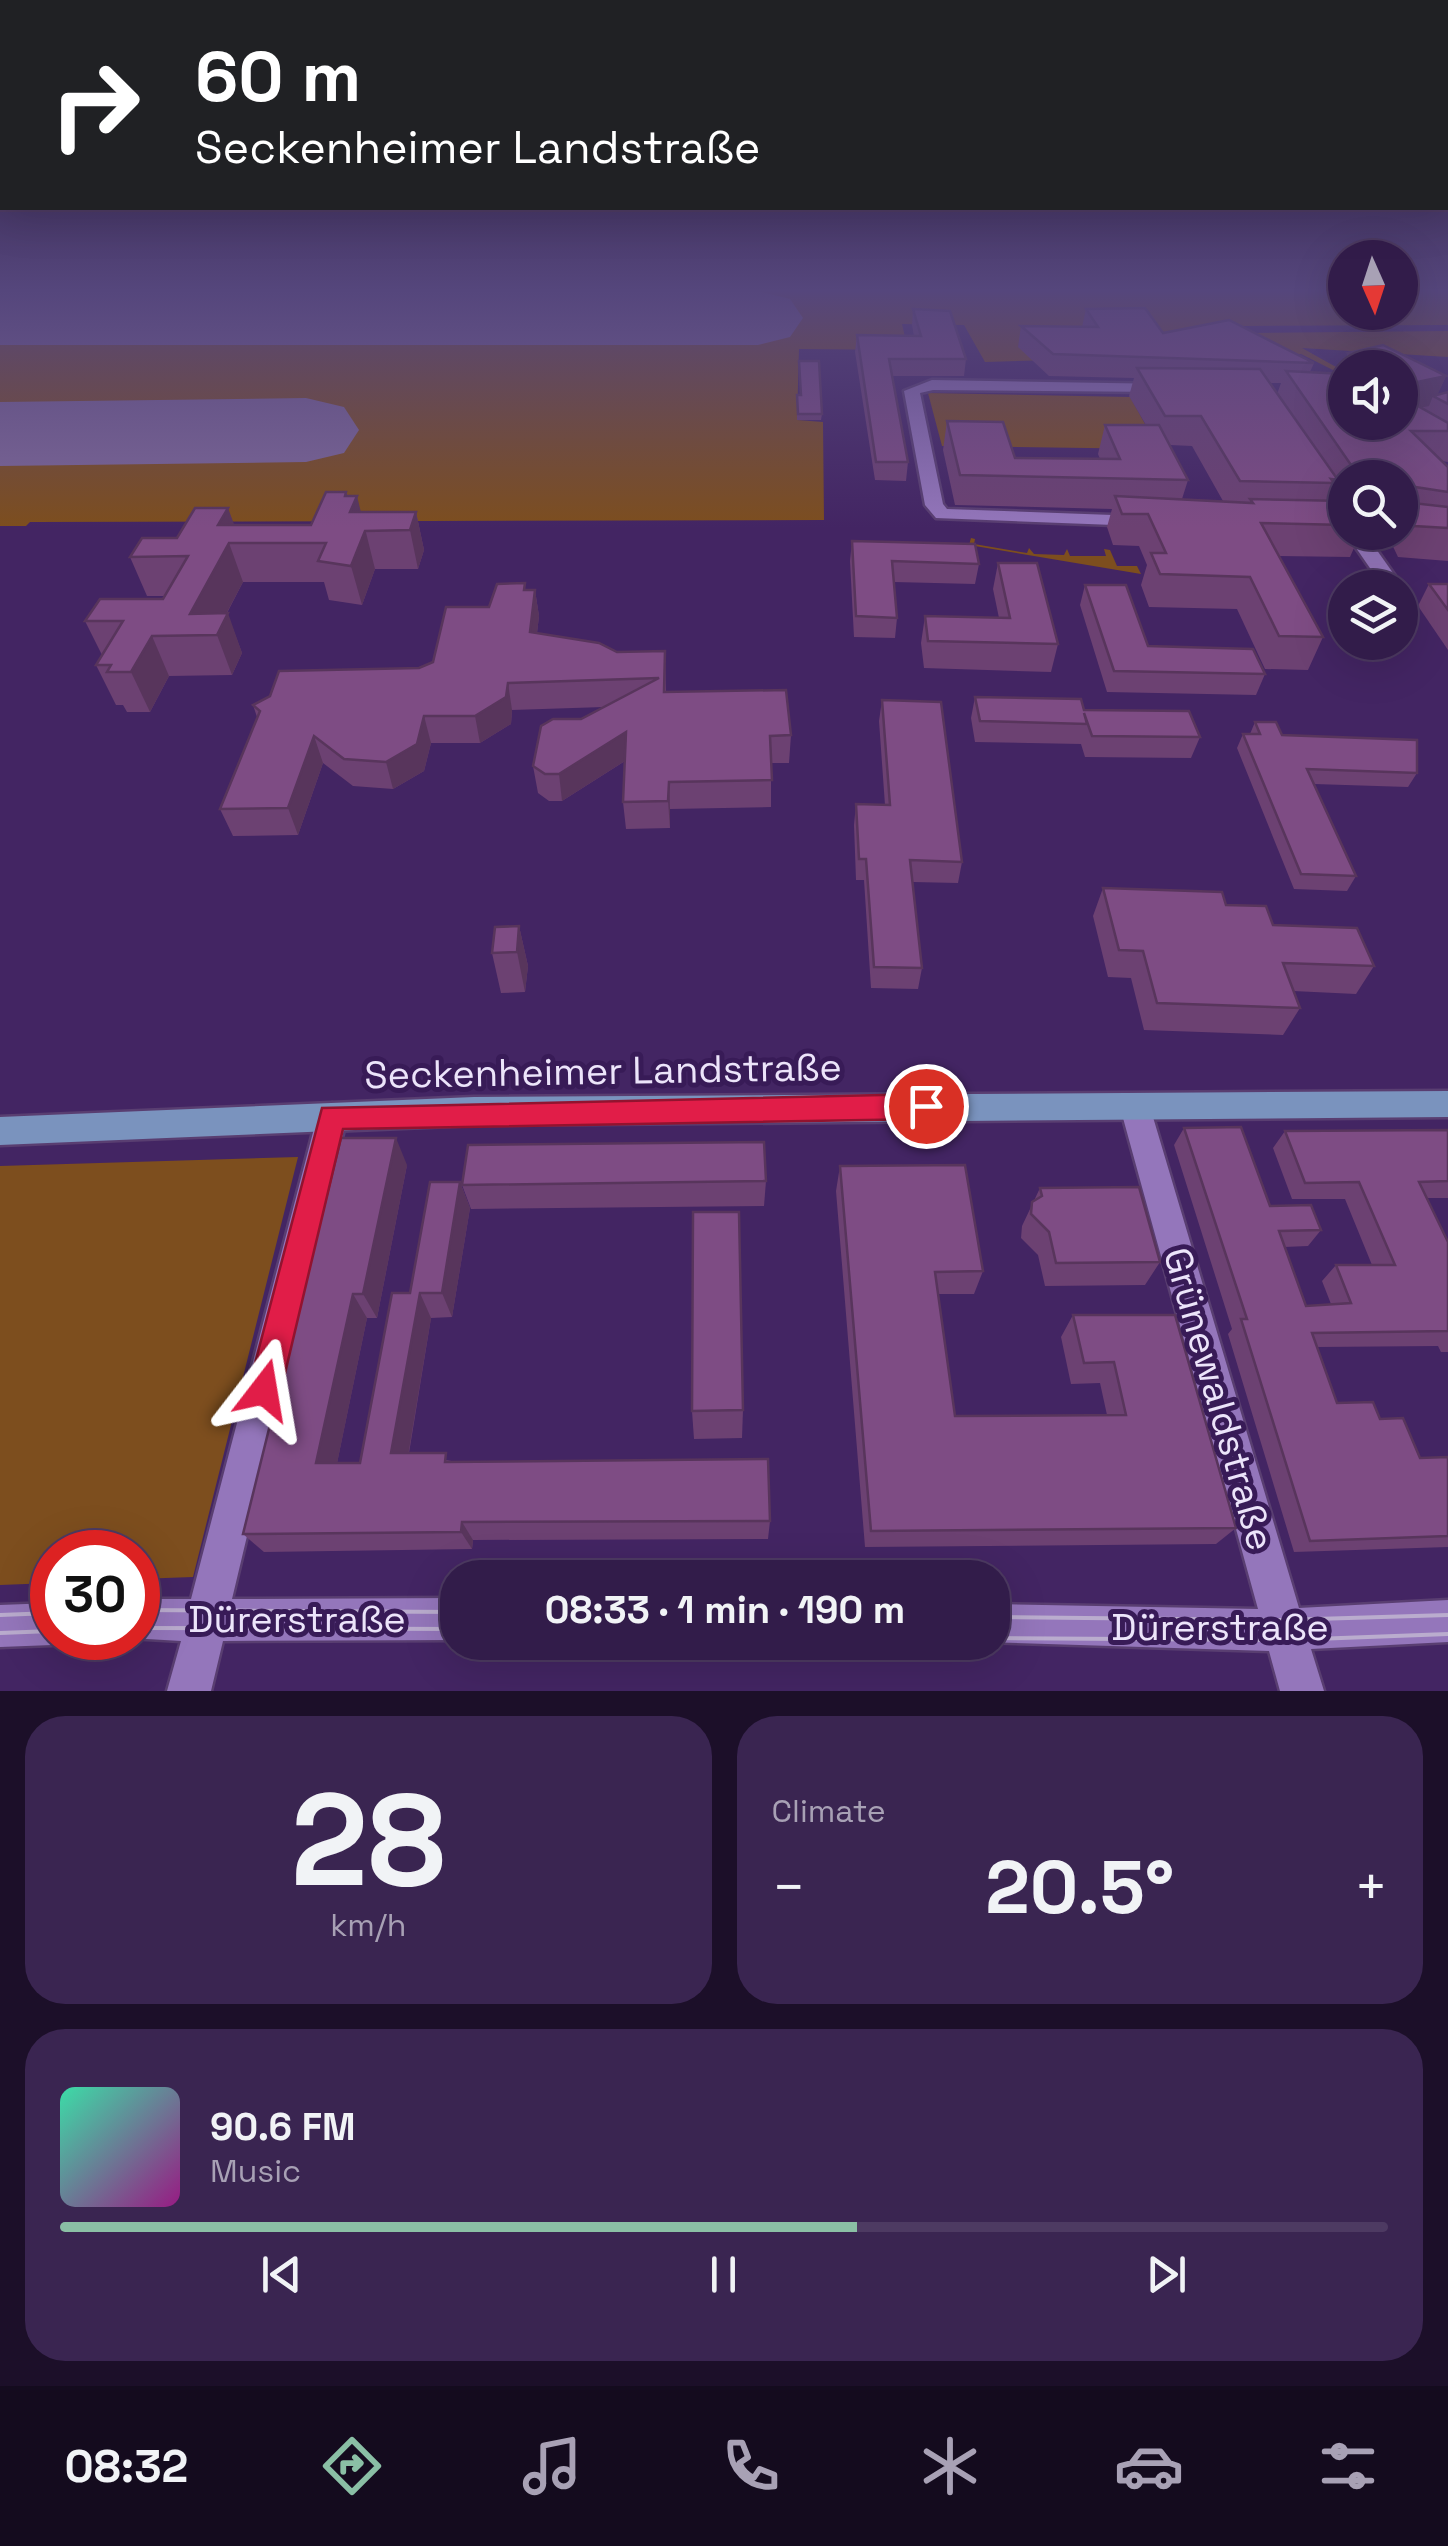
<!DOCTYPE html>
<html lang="en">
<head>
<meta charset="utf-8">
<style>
  :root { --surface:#321c4a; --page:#3a2551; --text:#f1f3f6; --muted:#a8a1b5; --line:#4d3a62; --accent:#8abfa5 }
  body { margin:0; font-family:"Space Grotesk",sans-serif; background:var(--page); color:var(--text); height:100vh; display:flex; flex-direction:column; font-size:38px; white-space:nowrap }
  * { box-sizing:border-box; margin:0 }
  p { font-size:32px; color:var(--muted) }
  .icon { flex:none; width:55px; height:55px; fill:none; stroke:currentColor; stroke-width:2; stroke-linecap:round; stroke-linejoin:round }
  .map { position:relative; height:1691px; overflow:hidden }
  .side { display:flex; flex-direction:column; gap:25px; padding:25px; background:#1c0f29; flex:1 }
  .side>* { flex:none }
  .banner { position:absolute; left:0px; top:0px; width:1450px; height:210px; box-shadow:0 10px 40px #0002,0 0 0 2px var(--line); background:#202124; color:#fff; overflow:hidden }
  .needle { width:65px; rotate:177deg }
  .buttons { position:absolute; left:1328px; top:240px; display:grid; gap:20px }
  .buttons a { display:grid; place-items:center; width:90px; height:90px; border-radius:50%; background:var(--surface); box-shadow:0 10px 40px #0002,0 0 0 2px var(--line); font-size:50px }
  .speed { position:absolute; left:30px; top:1530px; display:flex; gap:20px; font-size:50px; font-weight:700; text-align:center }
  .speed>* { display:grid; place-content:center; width:130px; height:130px; border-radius:50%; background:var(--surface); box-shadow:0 10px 40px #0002,0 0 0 2px var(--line); line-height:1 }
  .speed .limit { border:15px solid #d22; background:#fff; color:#111 }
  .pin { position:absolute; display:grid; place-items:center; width:85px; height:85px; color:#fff; margin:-42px; border:5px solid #fff; border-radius:50%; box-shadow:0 2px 10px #0007 }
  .me { position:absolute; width:110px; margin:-55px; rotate:14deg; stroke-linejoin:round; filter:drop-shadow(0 0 8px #0008) }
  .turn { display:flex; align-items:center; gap:35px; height:210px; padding:0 30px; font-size:45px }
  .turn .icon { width:130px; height:130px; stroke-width:2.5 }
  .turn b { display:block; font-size:70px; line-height:85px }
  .big { font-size:75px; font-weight:600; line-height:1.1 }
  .side .widget { flex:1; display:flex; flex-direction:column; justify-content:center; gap:15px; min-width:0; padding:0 35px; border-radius:40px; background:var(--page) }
  .side .dial { align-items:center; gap:0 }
  .dial b { font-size:130px; line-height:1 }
  .song { display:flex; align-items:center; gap:30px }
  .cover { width:120px; height:120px; border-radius:15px; background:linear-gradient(135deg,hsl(160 70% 55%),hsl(310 70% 35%)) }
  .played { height:10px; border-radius:5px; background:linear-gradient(90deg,var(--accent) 60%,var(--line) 60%) }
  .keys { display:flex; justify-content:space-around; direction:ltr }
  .heat { display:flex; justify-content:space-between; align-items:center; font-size:55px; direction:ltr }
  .side .tiles { flex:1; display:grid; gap:25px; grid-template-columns:1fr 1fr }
  .widget:last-child { grid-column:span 2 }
  .trip { position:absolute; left:440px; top:1560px; width:570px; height:100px; border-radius:40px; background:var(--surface); box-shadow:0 10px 40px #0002,0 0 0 2px var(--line); font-weight:600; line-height:100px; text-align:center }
  .menu { display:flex; height:160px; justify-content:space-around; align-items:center; background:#140b1e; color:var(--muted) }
  .menu .icon { width:70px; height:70px }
  .menu .active { color:var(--accent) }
  .menu b { font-size:45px; color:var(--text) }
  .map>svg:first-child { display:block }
  .green { fill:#7d4e1e }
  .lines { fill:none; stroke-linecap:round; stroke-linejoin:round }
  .runway { fill:#7e6898; fill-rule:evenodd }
  .street-casing { stroke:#593e71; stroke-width:5 }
  .secondary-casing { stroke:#593e71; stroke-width:5 }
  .street { fill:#9476bb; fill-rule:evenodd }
  .secondary { fill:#7a93be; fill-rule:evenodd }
  .tram { stroke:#baacce; stroke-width:4 }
  .wall { fill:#6c4172; fill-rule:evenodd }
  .shaded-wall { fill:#58355c }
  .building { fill:#7e4c84; stroke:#58355c; stroke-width:2.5 }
  .route { fill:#e11d48; stroke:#92132f; stroke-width:2.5 }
  .labels { text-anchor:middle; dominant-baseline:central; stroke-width:10; stroke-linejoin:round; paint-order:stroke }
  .near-street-label { font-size:38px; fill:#ece4fa; stroke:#381b57 }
</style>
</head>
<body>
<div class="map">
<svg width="1448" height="1691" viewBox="0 0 1448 1691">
  <rect width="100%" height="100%" fill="#432563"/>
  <g class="green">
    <path d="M0 291H1345V312H1400V291H1448V325L1242 326 1250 333 1448 331V357L1302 348 1345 372 1341 374 1301 354 1290 357 1171 331 1051 360 985 362 964 325 902 324 908 350 799 349 797 420 823 422 824 520 30 522 26 526H0Z"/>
    <path d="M928 393 1130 397 1159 449 942 446Z"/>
    <path d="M971 538 975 539 974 544 1027 553 1029 548 1034 554 1064 555 1067 549 1070 556H1106L1104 549 1110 550 1117 566H1137L1141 574 969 545Z"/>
    <path d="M298 1157 193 1577 138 1579V1552H52V1583L0 1585V1166Z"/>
  </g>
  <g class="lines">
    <g class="runway">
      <path d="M0 291H758L790 299 803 318 790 337 758 345H0Z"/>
      <path d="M306 398 344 407 359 430 344 453 306 462 0 466V402Z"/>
    </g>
    <defs>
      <g id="street">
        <path d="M932 380 1169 384V390L1164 392 933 390 920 393 943 504 947 509 1140 516 1149 521 1140 526 936 518 925 505 904 391Z"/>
        <path d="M1345 532H1364L1398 580 1395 584H1381Z"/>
        <path d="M1135 1094 1146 1097 1150 1107 1299 1608 1448 1600V1642L1311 1649 1324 1691H1280L1269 1651 984 1642H992V1604L1258 1609 1120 1107 1124 1097Z"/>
        <path d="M332 1103 343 1107 347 1117 232 1599 458 1598V1640L223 1641 211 1691H167L181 1641 130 1638H138V1599H191L317 1117 321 1107Z"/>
        <path d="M52 1603V1638L67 1639 52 1645 0 1647V1605Z"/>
      </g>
      <path id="secondary" d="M1448 1091V1117L474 1125 0 1145V1117L474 1097Z"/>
    </defs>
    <use href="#street" class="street-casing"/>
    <use href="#secondary" class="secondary-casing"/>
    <use href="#street" class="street"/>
    <use href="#secondary" class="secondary"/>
    <g class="tram">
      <path d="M138 1610 458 1612"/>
      <path d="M0 1615 52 1613"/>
      <path d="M992 1617 1282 1620 1448 1615"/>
      <path d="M138 1628 458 1629"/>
      <path d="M0 1633 52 1631"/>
      <path d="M992 1638 1288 1640 1448 1634"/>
    </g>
  </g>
  <g class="wall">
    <path d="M913 309 966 359 964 376H892L908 462 906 481 875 480 855 352 857 335 914 336 912 325Z"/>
    <path d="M1086 309 1163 333 1314 363 1310 372 1340 374 1348 353 1446 376 1437 395 1448 392V462L1442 461 1448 467V561L1398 557 1386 532H1400V478H1345V532H1361L1350 557 1279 556 1323 637 1308 670 1265 669 1237 609 1149 607 1141 585 1147 565 1139 546 1113 545 1107 527 1112 509 955 505 943 450 947 421 1015 458 1100 459 1098 454 1105 425H1146L1129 396 1134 378 1049 376 1018 347 1021 326 1082 327ZM1345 368H1400L1345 422ZM1269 383H1281L1277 394ZM1170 445 1192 446 1223 501 1182 499 1188 480ZM1334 489 1342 501H1329Z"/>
    <path d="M797 395 822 414 821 420H797Z"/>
    <path d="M346 492 348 496 361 512H416L424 550 418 569H375L362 605 329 600 324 582H243L227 613 242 653 232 675 169 676 150 712H127L123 705H116L96 665 102 655 85 621 163 599 165 596H147L130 557 177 538 235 525H311Z"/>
    <path d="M852 541 979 564 975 584 894 582 897 618 895 638 854 637 850 561Z"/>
    <path d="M998 563 1058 644 1051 672 924 668 921 643 925 616 999 618 993 589Z"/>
    <path d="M1429 584H1448V650L1418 606Z"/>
    <path d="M1085 585 1148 646 1265 674 1256 695 1107 692 1080 605Z"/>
    <path d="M526 590H535L539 616 537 633 617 652 665 651 666 692 791 735 789 763H771V807L670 809V828L626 829 623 802 625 761 562 801H549L538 793 533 766 581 719 604 707 512 710 511 724 480 743H431L424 771 393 789 353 786 323 763 298 835 233 836 220 809 257 717 253 705 419 668 433 662 489 607Z"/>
    <path d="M975 697 1084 710 1200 737 1191 758 1085 757 1081 744 975 742 971 718Z"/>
    <path d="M882 700 962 862 958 883 913 882 922 968 918 989 871 988 864 880H856L854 825 856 804 885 805 879 721Z"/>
    <path d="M1255 722 1282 735 1417 773 1408 787 1314 784 1356 876 1347 891 1294 889 1237 748 1243 734H1250Z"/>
    <path d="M1103 888 1226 905 1374 966 1356 994 1293 991 1300 1008 1283 1035 1144 1030 1131 978 1108 977 1093 916Z"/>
    <path d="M519 926 528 966 525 992 501 993 492 953Z"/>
    <path d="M1184 1128 1270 1206 1321 1230 1308 1246 1284 1247 1306 1306 1331 1304 1322 1281 1336 1265H1372L1345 1199H1292L1273 1148 1285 1131 1448 1130V1198H1427L1448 1242V1352H1441L1438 1346 1317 1347 1337 1403 1380 1419 1420 1458 1448 1457V1547L1294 1552 1228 1334 1232 1329 1174 1145Z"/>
    <path d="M407 1165 377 1318H367L337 1463H360L410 1293 460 1182 470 1208 452 1317 431 1318 409 1453 770 1521 768 1539 473 1540 472 1549 264 1552 243 1534Z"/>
    <path d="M840 1166 983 1271 974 1294H938L955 1416 1107 1415 1100 1383 1071 1384 1061 1337 1073 1315H1175L1236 1528 1216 1544 865 1547 836 1191Z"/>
    <path d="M766 1181 764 1206 471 1209 462 1185Z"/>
    <path d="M1040 1188 1160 1262 1145 1285 1045 1286 1038 1255 1021 1238 1022 1226Z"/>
    <path d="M743 1410 742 1438 694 1439 692 1411Z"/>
  </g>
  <g class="shaded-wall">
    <path d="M1446 376 1436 398 1433 396 1429 406 1400 412V392L1412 383Z"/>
    <path d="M346 492 351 510 357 496 375 569 362 605 351 566 345 496Z"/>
    <path d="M228 508 241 543H229L243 582 215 635 190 614 218 525Z"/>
    <path d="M416 512 424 550 418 569 410 530Z"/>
    <path d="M535 590 539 616 534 659 530 632Z"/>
    <path d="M228 613 242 653 232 675 217 635Z"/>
    <path d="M152 636 169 676 150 712 131 672Z"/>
    <path d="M508 683 512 710 511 724 480 743 475 716Z"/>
    <path d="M424 716 431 743 424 771 393 789 386 762Z"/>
    <path d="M626 732 628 759 562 801 559 774Z"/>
    <path d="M314 736 323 763 298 835 288 808Z"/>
    <path d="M669 782 670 809V828L668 801Z"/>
    <path d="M519 926 528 966 525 992 517 952Z"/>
    <path d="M396 1138 407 1165 377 1318 363 1294Z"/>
    <path d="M460 1182 470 1208 452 1317 442 1293Z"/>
    <path d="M420 1293 431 1318 405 1474 391 1453Z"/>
    <path d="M353 1294 367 1318 333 1483 316 1463Z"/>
    <path d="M462 1522 473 1540 472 1549 461 1532Z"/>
  </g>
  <g class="building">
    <path d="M1145 308 1163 333 1229 320 1314 363 1053 354 1021 326 1098 327 1086 309Z"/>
    <path d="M913 309 950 311 966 359H889L908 462H876L857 335 921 336Z"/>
    <path d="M1383 345 1446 376 1412 383 1409 389 1400 392V368H1359L1360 362 1348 353Z"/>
    <path d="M799 361H819L822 414H798L797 395H801Z"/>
    <path d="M1137 368 1260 369 1338 480 1331 479 1334 483 1240 481 1201 416H1165Z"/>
    <path d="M1286 371 1345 374V422H1400V396L1448 423V431H1411L1448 467V492L1415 487 1412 503 1448 507V528L1414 526 1400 500V478H1360Z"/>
    <path d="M1448 392V404L1433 396Z"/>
    <path d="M947 421 1003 422 1015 458 1120 459 1105 425H1159L1188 480 960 475Z"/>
    <path d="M326 492H346L345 496H357L350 512H416L410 530 365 531 351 566 318 561 326 543H229L190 614 228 613 217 635 152 636 131 672H107L111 665H96L123 621H85L100 599H163L188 556 130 557 142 538H177L195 508H228L218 525H311Z"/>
    <path d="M1115 496 1253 503 1250 499 1345 501V525L1261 523 1323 637 1279 636 1250 577 1160 574 1151 553H1166L1148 514H1122Z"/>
    <path d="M852 541 975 544 979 564 892 561 897 618 856 616Z"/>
    <path d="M998 563H1037L1058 644 928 641 925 616 1010 618Z"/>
    <path d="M525 583 524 590H535L530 632 599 643 617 652 665 651 664 692 786 690 791 735 770 736 772 780 669 782 668 801 623 802 626 732 559 774H545L533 766 541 726 553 719H581L659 678 508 683 506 697 475 716H424L417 744 386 762 344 759 314 736 288 808 220 809 260 711 253 705 270 696 279 671 419 668 433 662 446 607H489L497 584Z"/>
    <path d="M1429 584H1448V610Z"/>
    <path d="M1085 585H1126L1148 646 1253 649 1265 674 1114 671Z"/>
    <path d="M975 697 1081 699 1084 710 1189 711 1200 737 1092 736 1084 713 1087 724 980 721Z"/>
    <path d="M882 700 941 702 962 862 910 860 922 968 874 967 866 859H859L856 804 890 805Z"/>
    <path d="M1255 722H1276L1282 735 1417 740V773L1307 769 1356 876 1301 874 1243 734H1260Z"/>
    <path d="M1103 888 1222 892 1226 905 1266 906 1273 925 1357 928 1374 966 1283 963 1300 1008 1157 1003 1143 951 1119 950Z"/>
    <path d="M519 926 517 952 492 953 495 927Z"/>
    <path d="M1241 1127 1270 1206 1311 1205 1321 1230 1279 1231 1306 1306 1351 1303 1336 1265H1395L1359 1182 1305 1183 1285 1131 1448 1130V1181L1419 1182 1448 1242V1331L1312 1333 1337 1403 1373 1402 1380 1419 1403 1418 1420 1458 1448 1457V1536L1310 1541 1241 1319H1247L1184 1128Z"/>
    <path d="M341 1138H396L363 1294H353L316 1463H360L392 1293H410L430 1182H460L442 1293H420L391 1453H446L445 1462 768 1459 770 1521 462 1522 461 1532 243 1534Z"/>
    <path d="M764 1142 766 1181 462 1185 468 1145Z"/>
    <path d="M965 1165 983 1271 935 1272 955 1416 1126 1415 1114 1362 1084 1363 1073 1315H1175L1236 1528 871 1531 840 1166Z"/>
    <path d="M1139 1187 1160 1262 1056 1263 1049 1232 1031 1214 1032 1202 1042 1196 1040 1188Z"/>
    <path d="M693 1212H739L743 1410 692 1411Z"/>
  </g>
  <linearGradient id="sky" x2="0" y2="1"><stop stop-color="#251436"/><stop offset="0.55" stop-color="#55467c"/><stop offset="1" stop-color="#55467c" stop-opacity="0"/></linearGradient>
  <rect width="1448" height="528" fill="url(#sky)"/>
  <path class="route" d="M926 1094 936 1098 940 1106 936 1115 926 1119 343 1129 281 1390 276 1401 264 1406 253 1401 248 1390 322 1108Z"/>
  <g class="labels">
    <g class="near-street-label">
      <text transform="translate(603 1071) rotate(-1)">Seckenheimer Landstraße</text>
      <text transform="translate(1219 1399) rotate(74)">Grünewaldstraße</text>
      <text x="297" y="1619">Dürerstraße</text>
      <text x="1220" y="1627">Dürerstraße</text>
    </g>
  </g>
</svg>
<div class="buttons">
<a><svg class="needle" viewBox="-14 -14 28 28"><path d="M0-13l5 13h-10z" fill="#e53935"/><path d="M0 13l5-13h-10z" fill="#a8a1b5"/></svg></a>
<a><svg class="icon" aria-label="sound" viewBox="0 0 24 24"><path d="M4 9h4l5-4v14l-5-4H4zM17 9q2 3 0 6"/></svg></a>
<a><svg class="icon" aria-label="search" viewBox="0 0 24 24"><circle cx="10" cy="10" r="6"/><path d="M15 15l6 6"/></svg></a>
<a><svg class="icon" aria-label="layers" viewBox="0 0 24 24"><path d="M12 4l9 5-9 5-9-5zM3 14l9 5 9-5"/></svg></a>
</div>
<div class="speed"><div class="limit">30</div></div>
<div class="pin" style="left:926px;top:1106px;background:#d93025"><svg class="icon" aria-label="arrive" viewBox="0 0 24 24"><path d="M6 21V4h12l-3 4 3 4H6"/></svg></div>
<svg class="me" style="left:264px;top:1390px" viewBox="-20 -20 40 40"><path d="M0-17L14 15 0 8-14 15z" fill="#e11d48" stroke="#fff" stroke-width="4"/></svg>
<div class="trip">08:33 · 1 min · 190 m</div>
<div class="banner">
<div class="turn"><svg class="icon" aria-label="right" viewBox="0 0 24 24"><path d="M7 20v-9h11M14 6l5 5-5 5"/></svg><div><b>60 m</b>Seckenheimer Landstraße</div></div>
</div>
</div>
<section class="side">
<div class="tiles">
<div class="widget dial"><b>28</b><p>km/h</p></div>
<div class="widget"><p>Climate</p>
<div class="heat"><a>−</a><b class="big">20.5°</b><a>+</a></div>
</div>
<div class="widget">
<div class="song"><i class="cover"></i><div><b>90.6 FM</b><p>Music</p></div></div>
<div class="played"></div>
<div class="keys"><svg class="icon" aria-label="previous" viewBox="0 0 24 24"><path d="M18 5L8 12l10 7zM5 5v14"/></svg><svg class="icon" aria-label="pause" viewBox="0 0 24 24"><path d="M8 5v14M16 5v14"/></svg><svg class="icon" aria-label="next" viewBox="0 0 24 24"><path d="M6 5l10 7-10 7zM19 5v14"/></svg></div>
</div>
</div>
</section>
<nav class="menu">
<b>08:32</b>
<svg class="icon active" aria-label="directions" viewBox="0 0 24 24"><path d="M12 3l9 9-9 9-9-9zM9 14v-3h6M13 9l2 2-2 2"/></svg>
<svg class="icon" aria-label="music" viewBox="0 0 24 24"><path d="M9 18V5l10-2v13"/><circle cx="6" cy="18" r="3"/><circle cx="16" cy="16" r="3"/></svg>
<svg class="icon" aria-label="phone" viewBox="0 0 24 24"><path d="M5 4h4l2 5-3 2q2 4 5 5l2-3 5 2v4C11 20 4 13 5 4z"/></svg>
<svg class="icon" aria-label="climate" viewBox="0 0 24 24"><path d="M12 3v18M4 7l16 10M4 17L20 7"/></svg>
<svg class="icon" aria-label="car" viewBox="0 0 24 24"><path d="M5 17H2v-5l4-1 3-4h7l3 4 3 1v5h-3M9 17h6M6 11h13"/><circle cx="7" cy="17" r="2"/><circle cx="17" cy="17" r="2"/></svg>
<svg class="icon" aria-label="filters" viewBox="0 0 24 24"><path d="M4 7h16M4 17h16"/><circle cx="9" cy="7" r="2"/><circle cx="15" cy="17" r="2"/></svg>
</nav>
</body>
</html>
